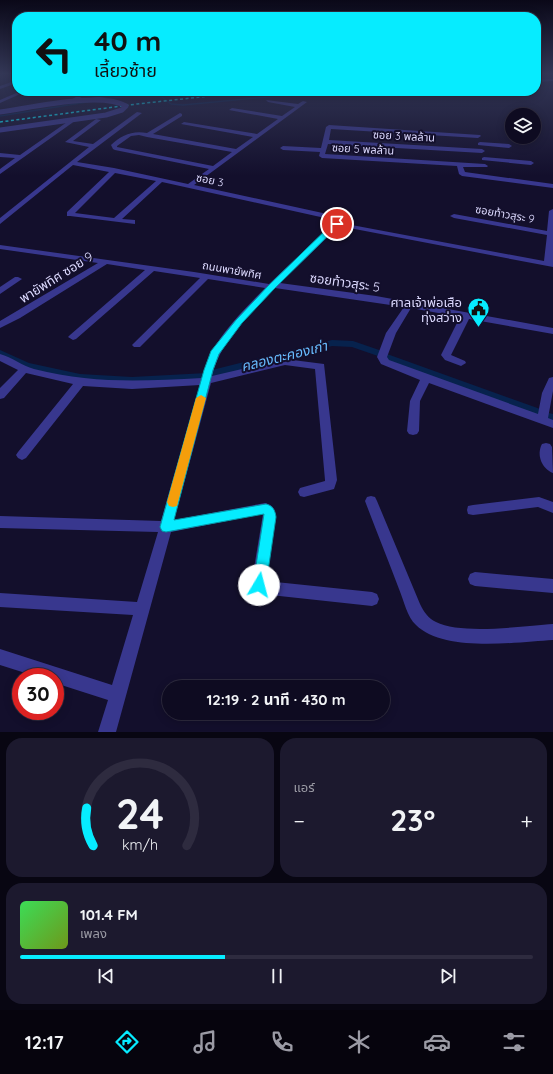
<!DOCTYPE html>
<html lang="th">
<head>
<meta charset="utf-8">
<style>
  :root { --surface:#0e0b21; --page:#1c192e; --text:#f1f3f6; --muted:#9b9ba5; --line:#2e2b3f; --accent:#06ecff }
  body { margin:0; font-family:Quicksand,"Noto Sans Thai",sans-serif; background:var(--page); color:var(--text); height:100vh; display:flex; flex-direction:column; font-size:15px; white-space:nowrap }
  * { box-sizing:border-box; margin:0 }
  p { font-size:13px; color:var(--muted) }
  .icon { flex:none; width:22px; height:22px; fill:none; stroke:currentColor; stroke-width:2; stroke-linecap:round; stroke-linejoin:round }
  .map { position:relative; height:732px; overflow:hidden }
  .drawer { display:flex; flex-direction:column; gap:6px; padding:6px; background:#080612; flex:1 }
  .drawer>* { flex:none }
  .top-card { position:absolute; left:12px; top:12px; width:529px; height:84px; border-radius:16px; box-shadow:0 2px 10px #0003,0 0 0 1px var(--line); background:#06ecff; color:#111; overflow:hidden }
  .controls { position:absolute; left:505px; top:108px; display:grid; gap:8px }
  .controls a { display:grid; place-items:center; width:36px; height:36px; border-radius:50%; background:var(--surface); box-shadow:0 2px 10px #0003,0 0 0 1px var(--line); font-size:20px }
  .speed { position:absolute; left:12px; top:668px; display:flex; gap:8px; font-size:20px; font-weight:700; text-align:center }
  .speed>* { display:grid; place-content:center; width:52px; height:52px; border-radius:50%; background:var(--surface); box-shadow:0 2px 10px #0003,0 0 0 1px var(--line); line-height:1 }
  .speed .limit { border:6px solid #d22; background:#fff; color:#111 }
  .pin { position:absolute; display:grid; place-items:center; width:34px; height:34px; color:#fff; margin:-17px; border:2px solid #fff; border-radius:50%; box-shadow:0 1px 4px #0007 }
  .me { position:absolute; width:44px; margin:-22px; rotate:8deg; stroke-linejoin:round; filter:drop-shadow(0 0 3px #0008) }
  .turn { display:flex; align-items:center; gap:14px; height:84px; padding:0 16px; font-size:18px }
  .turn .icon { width:52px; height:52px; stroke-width:2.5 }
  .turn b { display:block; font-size:28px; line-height:34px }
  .big { font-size:30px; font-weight:700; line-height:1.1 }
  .drawer .card { flex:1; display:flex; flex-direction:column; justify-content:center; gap:6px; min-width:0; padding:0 14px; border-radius:16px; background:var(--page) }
  .drawer .dial { align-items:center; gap:0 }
  .dial svg { height:104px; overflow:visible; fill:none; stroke:var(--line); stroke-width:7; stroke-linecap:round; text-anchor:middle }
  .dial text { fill:var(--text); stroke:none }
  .song { display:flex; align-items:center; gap:12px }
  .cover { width:48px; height:48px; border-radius:6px; background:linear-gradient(135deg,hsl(130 70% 55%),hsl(80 70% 35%)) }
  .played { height:4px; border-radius:2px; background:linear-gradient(90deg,var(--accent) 40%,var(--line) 40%) }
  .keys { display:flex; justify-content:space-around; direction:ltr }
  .heat { display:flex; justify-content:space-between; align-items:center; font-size:22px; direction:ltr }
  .drawer .tiles { flex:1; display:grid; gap:6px; grid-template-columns:1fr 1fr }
  .card:last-child { grid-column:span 2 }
  .trip { position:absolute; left:162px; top:680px; width:228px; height:40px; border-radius:20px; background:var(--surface); box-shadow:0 2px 10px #0003,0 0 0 1px var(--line); font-weight:700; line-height:40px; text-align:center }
  .dock { display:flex; height:64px; justify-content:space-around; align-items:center; background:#06040d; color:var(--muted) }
  .dock .icon { width:28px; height:28px }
  .dock .active { color:var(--accent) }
  .dock b { font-size:18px; color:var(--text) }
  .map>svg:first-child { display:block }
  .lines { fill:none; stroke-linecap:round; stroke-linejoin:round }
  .stream { stroke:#07224d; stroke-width:1.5 }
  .canal { fill:#07224d; fill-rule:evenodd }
  .minor { fill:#38378e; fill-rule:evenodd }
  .rail { stroke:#06ecff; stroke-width:1.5; stroke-dasharray:3 2.5; stroke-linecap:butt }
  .minor-bridge { stroke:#38378e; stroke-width:5 }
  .route { fill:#06ecff; stroke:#0499a6 }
  .slow { fill:#f59e0b }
  .labels { text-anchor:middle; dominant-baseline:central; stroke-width:4; stroke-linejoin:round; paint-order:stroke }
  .far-street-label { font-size:11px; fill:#dddaff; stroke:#130f2c }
  .street-label { font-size:13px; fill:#dddaff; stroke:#130f2c }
  .poi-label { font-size:13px; fill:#dddaff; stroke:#130f2c; text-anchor:end }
  .water-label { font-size:14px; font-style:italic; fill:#68bcff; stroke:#130f2c }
</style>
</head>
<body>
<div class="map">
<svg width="553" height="732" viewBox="0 0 553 732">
  <rect width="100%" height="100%" fill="#130f2c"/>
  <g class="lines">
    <g class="stream">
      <path d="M536 78H553"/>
      <path d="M106 99 147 94 162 97 171 104 183 105 329 91"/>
      <path d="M0 116 87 102"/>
    </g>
    <g class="canal">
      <path d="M332 340 353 341 382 351 383 353 378 356 352 347 332 346 212 378 209 377 204 380 132 385 80 382 22 369 0 357V350L29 363 80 374 132 377 207 373 212 370Z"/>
      <path d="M387 354 543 410 545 412 553 414V422L543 419 541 417 535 416 383 359 382 357 383 355Z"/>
    </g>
    <g class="minor">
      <path d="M553 79V81L536 82V80Z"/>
      <path d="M17 80V83L0 89V86Z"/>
      <path d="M21 91H27L0 103V100Z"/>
      <path d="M86 91H92L73 102 69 101Z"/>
      <path d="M139 91H153L85 100 83 99Z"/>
      <path d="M266 100 298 104 303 101 307 102 194 185 341 217V223L544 261 547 235 454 218 450 216 454 214 547 231 549 211 553 209V267L339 226 280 283 376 296 553 328V334L469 319 451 355 465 361 466 363 461 366 445 360 441 355 460 317 411 308 396 333 387 357 389 360 538 414 542 393 549 378 553 377V391L548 418 553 420V428L429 383 420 401 419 431 417 434 413 435 409 434 407 431 410 401 420 380 381 364 377 357 386 333 404 307 275 288C250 313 221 340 212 376L285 359 324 364 337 480 334 489 304 497 300 496 298 492 300 488 325 481V480L315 369 285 365 211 383 174 520 265 503C273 505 275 509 276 517L266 581 372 592 377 594 379 599 377 604 372 606 261 594 256 592 252 580 263 514 171 532 116 732H98L108 700 55 683V677H38L0 665V649L112 685 133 615 0 607V593L137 602 158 532 0 528V516L161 521 200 385 132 389 83 386 26 458 22 460 18 458 16 455 18 452 73 384 26 373 4 398 0 399V388L18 370 0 361V354C12 357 22 366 34 369 93 384 142 381 202 378 211 341 239 315 265 288L208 279 140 347H134L132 345 134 343 200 278 154 271 76 339 73 340 68 337 70 335 145 270 107 264 20 318 0 328V321L98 263 0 249V245L194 272 269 284 334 223V220L162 182 122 219 135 220V224L70 216H67V212L109 172 73 165 0 224V218L89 147 65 142 96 119 101 120 73 141 93 144 137 112 142 113 77 162 114 168 188 184 209 169 115 150 113 149 111 145C121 135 133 130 147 133L180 113 182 114V116L153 134 236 149 253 137 181 124 184 122 257 134 278 119 229 110 232 108 282 116 295 107 268 102ZM139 135 147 137 232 152 213 166 117 147V146L131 136ZM115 173 156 181 114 218 75 213Z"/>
      <path d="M70 120 73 122 72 123 0 174V169L15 158 0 157V153L20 155Z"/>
      <path d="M329 125 480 135 481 136 478 138 331 129 329 140 482 149 485 151 482 153 328 144 325 154 485 164 488 166 487 167H463L465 172 553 184V188L462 176 459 174 457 166 322 158 319 156 320 152 283 150 280 148 283 146 321 148 326 127Z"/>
      <path d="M480 142 509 144 512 146 509 148 478 145V143Z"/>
      <path d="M484 157 531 161 534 163 531 165 482 160V158Z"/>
      <path d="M15 277H18L22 279 0 294V287Z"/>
      <path d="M546 443 550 444 552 447 553 473C542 469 536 455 542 444Z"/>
      <path d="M371 496 375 497 377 501 420 604C424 612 428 618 436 622 461 635 524 626 553 624V640C517 642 444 653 416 625 407 617 404 601 399 589 388 560 376 530 365 501L367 497Z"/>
      <path d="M539 497 553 502V513L538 507 473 515 468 514 467 510 468 506 473 505Z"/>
      <path d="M475 572 553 579V593L475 586 470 584 468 579 470 574Z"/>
    </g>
    <g class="rail">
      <path d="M536 74H539"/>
      <path d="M0 122 137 104 255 91"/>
    </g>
    <path class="minor-bridge" d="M0 112C30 108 101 91 126 106L122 110 106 115 0 130"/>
  </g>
  <linearGradient id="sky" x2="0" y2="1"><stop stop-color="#0a0818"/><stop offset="0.42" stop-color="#333756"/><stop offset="1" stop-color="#333756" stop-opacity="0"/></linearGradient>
  <rect width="553" height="176" fill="url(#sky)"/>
  <path class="route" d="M334 222 340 224 274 289 242 323 219 354 213 370 174 520 266 504C273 506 275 510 276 517L266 585 264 589 259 591 255 589 253 585 264 514 166 532 162 531 160 527 204 370 211 351 236 320 268 286Z"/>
  <path class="slow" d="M201 395 206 398 178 502 177 506 173 507 169 506 167 502 196 398Z"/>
  <defs>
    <symbol id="civic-pin" viewBox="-11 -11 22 30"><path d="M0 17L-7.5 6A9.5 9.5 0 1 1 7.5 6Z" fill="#06ecff" stroke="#130f2c"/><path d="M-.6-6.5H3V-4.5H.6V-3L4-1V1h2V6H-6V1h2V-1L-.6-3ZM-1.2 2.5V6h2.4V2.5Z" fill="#111"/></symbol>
  </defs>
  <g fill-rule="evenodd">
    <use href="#civic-pin" x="466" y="296" width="25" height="34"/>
  </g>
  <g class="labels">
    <g class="far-street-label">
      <text transform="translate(404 136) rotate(3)">ซอย 3 พลล้าน</text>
      <text transform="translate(363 149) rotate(3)">ซอย 5 พลล้าน</text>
      <text transform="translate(210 180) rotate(12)">ซอย 3</text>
      <text transform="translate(505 214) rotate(10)">ซอยท้าวสุระ 9</text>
      <text transform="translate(232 270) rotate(10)">ถนนพายัพทิศ</text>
    </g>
    <g class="street-label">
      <text transform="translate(56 277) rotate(-32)">พายัพทิศ ซอย 9</text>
      <text transform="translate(345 282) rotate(8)">ซอยท้าวสุระ 5</text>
    </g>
    <g class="poi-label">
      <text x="462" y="302">ศาลเจ้าพ่อเสือ<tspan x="462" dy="15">ทุ่งสว่าง</tspan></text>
    </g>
    <g class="water-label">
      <text transform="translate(284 356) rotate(-14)">คลองตะคองเก่า</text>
    </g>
  </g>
</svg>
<div class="controls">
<a><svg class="icon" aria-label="layers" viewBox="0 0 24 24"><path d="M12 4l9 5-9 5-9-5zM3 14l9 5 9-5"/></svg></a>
</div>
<div class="speed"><div class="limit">30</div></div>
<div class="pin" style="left:337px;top:224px;background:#d93025"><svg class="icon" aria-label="arrive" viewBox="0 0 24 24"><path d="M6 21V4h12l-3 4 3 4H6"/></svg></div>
<svg class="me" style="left:259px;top:585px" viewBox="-20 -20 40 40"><circle r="19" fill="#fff"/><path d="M0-13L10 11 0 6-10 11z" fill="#06ecff"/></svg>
<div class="trip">12:19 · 2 นาที · 430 m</div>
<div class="top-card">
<div class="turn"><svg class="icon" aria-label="left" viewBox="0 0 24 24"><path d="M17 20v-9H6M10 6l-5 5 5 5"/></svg><div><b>40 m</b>เลี้ยวซ้าย</div></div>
</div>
</div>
<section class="drawer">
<div class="tiles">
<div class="card dial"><svg viewBox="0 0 100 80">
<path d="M14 69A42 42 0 1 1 86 69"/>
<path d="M14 69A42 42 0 0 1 9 40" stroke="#06ecff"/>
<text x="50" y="56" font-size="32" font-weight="700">24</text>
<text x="50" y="72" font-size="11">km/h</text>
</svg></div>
<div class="card"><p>แอร์</p>
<div class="heat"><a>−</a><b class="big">23°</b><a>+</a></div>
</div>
<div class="card">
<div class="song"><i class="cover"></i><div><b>101.4 FM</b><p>เพลง</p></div></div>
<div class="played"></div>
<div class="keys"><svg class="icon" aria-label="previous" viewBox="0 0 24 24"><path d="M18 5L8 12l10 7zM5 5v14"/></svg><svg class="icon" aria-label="pause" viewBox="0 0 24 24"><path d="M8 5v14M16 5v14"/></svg><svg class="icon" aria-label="next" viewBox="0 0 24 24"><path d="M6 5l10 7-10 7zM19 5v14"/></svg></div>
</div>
</div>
</section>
<nav class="dock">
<b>12:17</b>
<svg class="icon active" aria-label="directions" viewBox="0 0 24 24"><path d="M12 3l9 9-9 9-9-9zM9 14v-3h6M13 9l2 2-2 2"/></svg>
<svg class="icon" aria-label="music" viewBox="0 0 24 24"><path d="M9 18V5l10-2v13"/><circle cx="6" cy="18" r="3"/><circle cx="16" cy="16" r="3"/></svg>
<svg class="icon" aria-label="phone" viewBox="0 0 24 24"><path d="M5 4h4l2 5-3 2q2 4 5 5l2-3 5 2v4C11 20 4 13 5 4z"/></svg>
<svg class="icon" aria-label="climate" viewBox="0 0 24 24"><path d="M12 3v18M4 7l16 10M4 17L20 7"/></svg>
<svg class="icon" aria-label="car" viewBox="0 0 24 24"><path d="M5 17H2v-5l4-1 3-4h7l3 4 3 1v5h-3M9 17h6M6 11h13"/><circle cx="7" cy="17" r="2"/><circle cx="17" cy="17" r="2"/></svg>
<svg class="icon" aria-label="filters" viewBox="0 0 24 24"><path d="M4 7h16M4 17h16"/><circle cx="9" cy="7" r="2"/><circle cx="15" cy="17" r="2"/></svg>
</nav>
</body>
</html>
